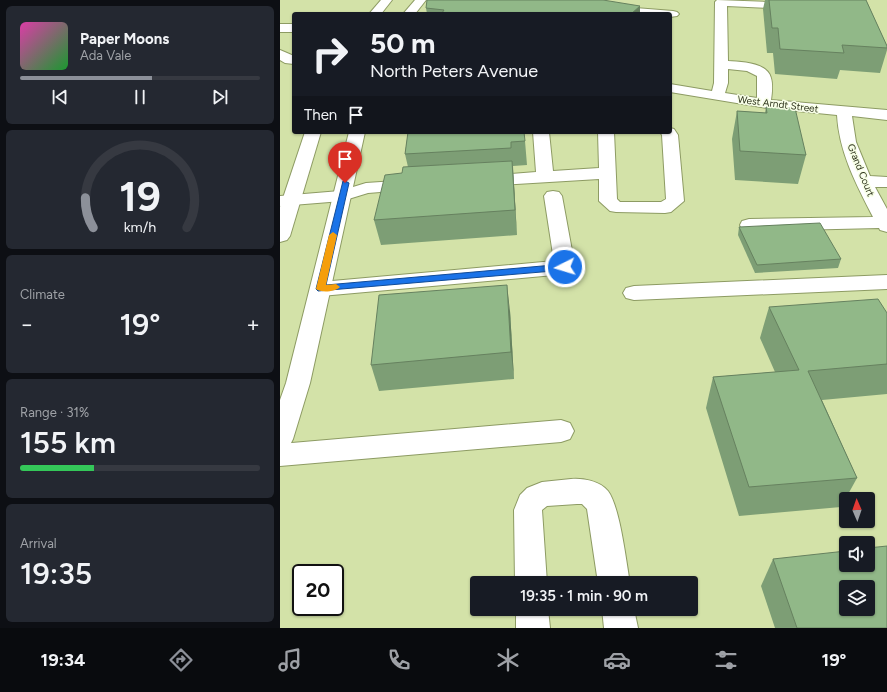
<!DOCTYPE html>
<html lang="en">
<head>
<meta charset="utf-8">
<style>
  :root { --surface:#171b24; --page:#242831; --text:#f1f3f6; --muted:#9ea1a6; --line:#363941; --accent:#8c9099 }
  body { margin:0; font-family:Figtree,sans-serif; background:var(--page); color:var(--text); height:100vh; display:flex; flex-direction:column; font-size:15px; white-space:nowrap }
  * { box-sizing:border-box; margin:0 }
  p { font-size:13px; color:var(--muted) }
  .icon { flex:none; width:22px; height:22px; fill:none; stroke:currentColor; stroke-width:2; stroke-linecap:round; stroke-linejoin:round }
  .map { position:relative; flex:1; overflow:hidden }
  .panel { display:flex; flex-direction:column; gap:6px; padding:6px; background:#0d0f14; width:280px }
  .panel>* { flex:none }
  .top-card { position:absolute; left:12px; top:12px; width:380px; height:122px; border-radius:4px; box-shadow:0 1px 3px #0004; background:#171b24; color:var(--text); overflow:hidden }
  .needle { width:26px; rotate:358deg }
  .tools { position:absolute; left:559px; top:492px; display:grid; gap:8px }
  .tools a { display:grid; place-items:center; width:36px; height:36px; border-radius:4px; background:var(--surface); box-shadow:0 1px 3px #0004; font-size:20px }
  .speed { position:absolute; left:12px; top:564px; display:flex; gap:8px; font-size:20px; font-weight:700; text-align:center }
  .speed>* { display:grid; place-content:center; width:52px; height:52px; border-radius:50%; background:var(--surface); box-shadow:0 1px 3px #0004; line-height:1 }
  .speed .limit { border:2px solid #111; border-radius:6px; background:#fff; color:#111 }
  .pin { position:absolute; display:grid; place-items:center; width:34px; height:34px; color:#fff; margin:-41px -17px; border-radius:50% 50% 50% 0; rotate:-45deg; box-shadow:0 0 4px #0007 }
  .pin .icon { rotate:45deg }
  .me { position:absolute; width:44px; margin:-22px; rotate:265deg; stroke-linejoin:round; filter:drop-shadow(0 0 3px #0008) }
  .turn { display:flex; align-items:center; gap:14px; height:84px; padding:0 12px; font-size:18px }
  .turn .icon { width:52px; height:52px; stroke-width:2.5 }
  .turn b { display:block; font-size:28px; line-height:34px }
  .then { display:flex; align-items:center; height:38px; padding:0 12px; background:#0003; gap:8px; font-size:15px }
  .big { font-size:30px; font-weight:600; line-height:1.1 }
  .panel .card { flex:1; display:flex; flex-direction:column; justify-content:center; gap:6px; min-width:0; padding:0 14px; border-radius:6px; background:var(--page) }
  .panel .dial { align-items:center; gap:0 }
  .dial svg { height:104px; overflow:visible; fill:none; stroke:var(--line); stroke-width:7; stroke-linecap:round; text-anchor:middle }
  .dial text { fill:var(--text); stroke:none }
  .song { display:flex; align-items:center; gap:12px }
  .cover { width:48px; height:48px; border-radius:6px; background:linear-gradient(135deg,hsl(320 70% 55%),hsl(130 70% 35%)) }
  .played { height:4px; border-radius:2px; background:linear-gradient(90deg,var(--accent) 55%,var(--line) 55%) }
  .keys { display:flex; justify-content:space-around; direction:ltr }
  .heat { display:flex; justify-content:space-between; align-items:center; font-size:22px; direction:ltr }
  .charge { height:6px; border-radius:3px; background:linear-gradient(90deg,#34c759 31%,var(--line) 0) }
  .trip { position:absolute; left:190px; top:576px; width:228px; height:40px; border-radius:4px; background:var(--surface); box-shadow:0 1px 3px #0004; font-weight:600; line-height:40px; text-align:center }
  .dock { display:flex; height:64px; justify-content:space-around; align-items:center; background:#090b0e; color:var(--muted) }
  .dock .icon { width:28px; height:28px }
  .dock .active { color:var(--accent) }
  .dock b { font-size:18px; color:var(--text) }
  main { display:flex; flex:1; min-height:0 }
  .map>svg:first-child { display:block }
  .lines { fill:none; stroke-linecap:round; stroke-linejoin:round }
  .minor-casing { stroke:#8d9b63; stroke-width:2 }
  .major-casing { stroke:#8d9b63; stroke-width:2 }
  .minor { fill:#fff; fill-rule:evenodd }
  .major { fill:#fff; fill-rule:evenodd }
  .wall { fill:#7d9e75 }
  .shaded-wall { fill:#66815f }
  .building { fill:#91b888; stroke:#66815f; fill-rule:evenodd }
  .route { fill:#1a73e8; stroke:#114b97 }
  .slow { fill:#f59e0b }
  .labels { text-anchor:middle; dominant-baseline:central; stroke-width:3; stroke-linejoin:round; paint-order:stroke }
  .far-street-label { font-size:10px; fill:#2f351e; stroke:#f8ffe7 }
</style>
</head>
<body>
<main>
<section class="panel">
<div class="card">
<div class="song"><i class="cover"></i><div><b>Paper Moons</b><p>Ada Vale</p></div></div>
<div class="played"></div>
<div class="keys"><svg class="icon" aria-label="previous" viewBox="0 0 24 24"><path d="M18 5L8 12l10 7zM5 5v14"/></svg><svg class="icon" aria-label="pause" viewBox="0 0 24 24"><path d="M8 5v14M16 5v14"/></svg><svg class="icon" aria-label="next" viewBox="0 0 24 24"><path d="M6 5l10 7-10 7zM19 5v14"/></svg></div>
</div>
<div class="card dial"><svg viewBox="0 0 100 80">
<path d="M14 69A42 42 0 1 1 86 69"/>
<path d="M14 69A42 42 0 0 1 8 46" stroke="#8c9099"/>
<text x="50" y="56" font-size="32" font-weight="700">19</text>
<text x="50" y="72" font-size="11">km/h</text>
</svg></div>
<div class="card"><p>Climate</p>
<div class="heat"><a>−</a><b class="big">19°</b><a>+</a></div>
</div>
<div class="card"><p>Range · 31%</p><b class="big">155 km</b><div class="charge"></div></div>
<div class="card"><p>Arrival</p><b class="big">19:35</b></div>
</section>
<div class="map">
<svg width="607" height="628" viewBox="0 0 607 628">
  <rect width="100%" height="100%" fill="#d3e2a8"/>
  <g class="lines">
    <defs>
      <g id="minor">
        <path d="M437 0 513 3 519 6 513 9 447 6 448 61C461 62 487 62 491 78 493 85 492 93 491 100L607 110V120L572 116 576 142 590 176 607 177V187H595L607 209V232L600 230 599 228 469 231 462 229 460 225 462 221 469 219 593 217C576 184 559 152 557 115L487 108 390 92V84L432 91 434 83 435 2ZM448 69 467 71 477 76V98L445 93 448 83Z"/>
        <path d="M330 6 393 11 397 12 399 14 397 16 390 17V14H350L326 11 324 9 326 7Z"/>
        <rect x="0" y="24" width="14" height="8"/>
        <path d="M0 50 14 56V64L5 63 0 60Z"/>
        <path d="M390 128 394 129 398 135 404 201 391 212 385 213 336 212 330 211 319 201V179L204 186 198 185 195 181 198 177 204 176 256 172 253 132H269L273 171 319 168 318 132H334L337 199 340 202H381L386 199 382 135 380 132H390Z"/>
        <path d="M131 180 137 181 140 185 137 189 88 193 62 201 0 206V196L60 191 86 183Z"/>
        <path d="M273 191 279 192 282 196 295 267 292 272 285 274 41 296 34 294 30 289 34 284 41 282 274 261 264 196 267 192Z"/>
        <path d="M607 275V289L354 300 346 298 343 293 346 288 354 286Z"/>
        <path d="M281 420 290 423 294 431 290 439 281 442 0 466V444Z"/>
        <path d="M291 479C303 478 320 481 328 491 340 507 346 561 350 583H318L307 509 302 504H297L267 506 262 510 267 583H235L234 510 240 495 247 488 262 482Z"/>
        <path d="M236 609H268L270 628H236Z"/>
        <path d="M322 609H354L358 628H324Z"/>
      </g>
      <g id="major">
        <path d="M101 0H112L101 14H89Z"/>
        <path d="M135 0H146L135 14H123Z"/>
        <path d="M25 132H41L10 236 7 240 0 242V207Z"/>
        <path d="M69 132H85L30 383 13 439 9 447 0 450V400L6 383Z"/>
      </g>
    </defs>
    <use href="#minor" class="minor-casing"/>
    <use href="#major" class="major-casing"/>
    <use href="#minor" class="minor"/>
    <use href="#major" class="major"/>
  </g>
  <g class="wall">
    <path d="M484 0H586L607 46V50L600 73 560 70 557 79 495 74 493 53H487L483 9 485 0Z"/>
    <path d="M360 6V14H147L146 8Z"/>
    <path d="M486 107 526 155 518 184 455 180 452 139 457 111 485 113Z"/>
    <path d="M128 132 245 141 247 165 233 166 237 235 101 245 94 220 128 167 125 154Z"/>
    <path d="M459 227 561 259 558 268 475 273 458 235Z"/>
    <path d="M489 307 607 313V394L542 400 577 478 561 507 459 516 426 408 433 377 495 372 480 338Z"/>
    <path d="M230 311 234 379 99 391 91 365Z"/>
    <path d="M493 559 607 628H495L481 586Z"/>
  </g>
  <g class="shaded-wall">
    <path d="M360 6V14H351Z"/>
    <path d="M232 161 234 186 237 235 235 210Z"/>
    <path d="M227 285 230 311 234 379 231 352Z"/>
  </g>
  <g class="building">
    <path d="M147 0H323L360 6 351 14H199L162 13 164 10 146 8Z"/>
    <path d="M489 0H586L607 46V48L562 45 564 53 500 49 498 28H492Z"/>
    <path d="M486 107 515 108 526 155 460 151 457 111 487 113Z"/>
    <path d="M128 132H244L245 141 231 142V148L125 154Z"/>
    <path d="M232 161 235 210 94 220 105 175 122 173 123 167Z"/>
    <path d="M540 223 561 259 477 265 459 227Z"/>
    <path d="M227 285 231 352 91 365 99 295Z"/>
    <path d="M598 299 607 313V364L528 371 577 478 469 487 433 377 519 370 489 307Z"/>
    <path d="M607 546V628H517L493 559 566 551V565H588V548ZM566 587H588V609H566Z"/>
  </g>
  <path class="route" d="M63 181H65L69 183 46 285 285 264 289 267 285 270 38 291 36 289Z"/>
  <path class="slow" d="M53 232 57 235 46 285 56 284 60 287C55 292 41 293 36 289L49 235Z"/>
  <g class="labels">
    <g class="far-street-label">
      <text transform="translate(498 104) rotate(7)">West Arndt Street</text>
      <text transform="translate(581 170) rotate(68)">Grand Court</text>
    </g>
  </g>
</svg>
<div class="tools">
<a><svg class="needle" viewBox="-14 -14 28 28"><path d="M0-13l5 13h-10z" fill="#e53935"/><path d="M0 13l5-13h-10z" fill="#9ea1a6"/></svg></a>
<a><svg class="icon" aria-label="sound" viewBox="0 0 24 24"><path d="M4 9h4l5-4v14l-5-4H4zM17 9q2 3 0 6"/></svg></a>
<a><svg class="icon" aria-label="layers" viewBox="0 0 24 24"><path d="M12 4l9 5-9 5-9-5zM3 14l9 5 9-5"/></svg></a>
</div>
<div class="speed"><div class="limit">20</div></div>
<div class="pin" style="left:65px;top:183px;background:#d93025"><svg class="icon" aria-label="arrive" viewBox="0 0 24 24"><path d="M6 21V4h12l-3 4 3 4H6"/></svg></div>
<svg class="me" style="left:285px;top:267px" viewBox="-20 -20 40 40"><circle r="17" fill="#1a73e8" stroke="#fff" stroke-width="3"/><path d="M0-11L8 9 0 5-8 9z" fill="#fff"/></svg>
<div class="trip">19:35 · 1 min · 90 m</div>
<div class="top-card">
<div class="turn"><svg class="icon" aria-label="right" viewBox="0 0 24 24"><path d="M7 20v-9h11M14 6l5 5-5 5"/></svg><div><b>50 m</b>North Peters Avenue</div></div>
<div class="then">Then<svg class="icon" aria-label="arrive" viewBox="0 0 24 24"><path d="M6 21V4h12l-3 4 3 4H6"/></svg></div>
</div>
</div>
</main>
<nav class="dock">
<b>19:34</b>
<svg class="icon active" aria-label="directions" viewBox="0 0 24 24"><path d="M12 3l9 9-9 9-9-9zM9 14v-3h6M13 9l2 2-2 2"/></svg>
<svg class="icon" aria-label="music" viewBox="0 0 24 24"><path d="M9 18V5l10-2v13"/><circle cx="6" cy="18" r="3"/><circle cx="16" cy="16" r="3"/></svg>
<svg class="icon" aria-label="phone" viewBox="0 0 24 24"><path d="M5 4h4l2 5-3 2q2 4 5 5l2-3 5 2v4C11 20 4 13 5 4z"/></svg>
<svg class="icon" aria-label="climate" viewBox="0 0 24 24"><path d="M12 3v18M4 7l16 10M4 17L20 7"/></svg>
<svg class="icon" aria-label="car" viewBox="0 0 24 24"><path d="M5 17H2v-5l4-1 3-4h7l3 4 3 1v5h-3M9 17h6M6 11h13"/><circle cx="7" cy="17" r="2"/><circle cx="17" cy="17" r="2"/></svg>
<svg class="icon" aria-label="filters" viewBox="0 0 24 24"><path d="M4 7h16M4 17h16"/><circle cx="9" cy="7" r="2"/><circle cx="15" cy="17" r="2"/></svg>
<b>19°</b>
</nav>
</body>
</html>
